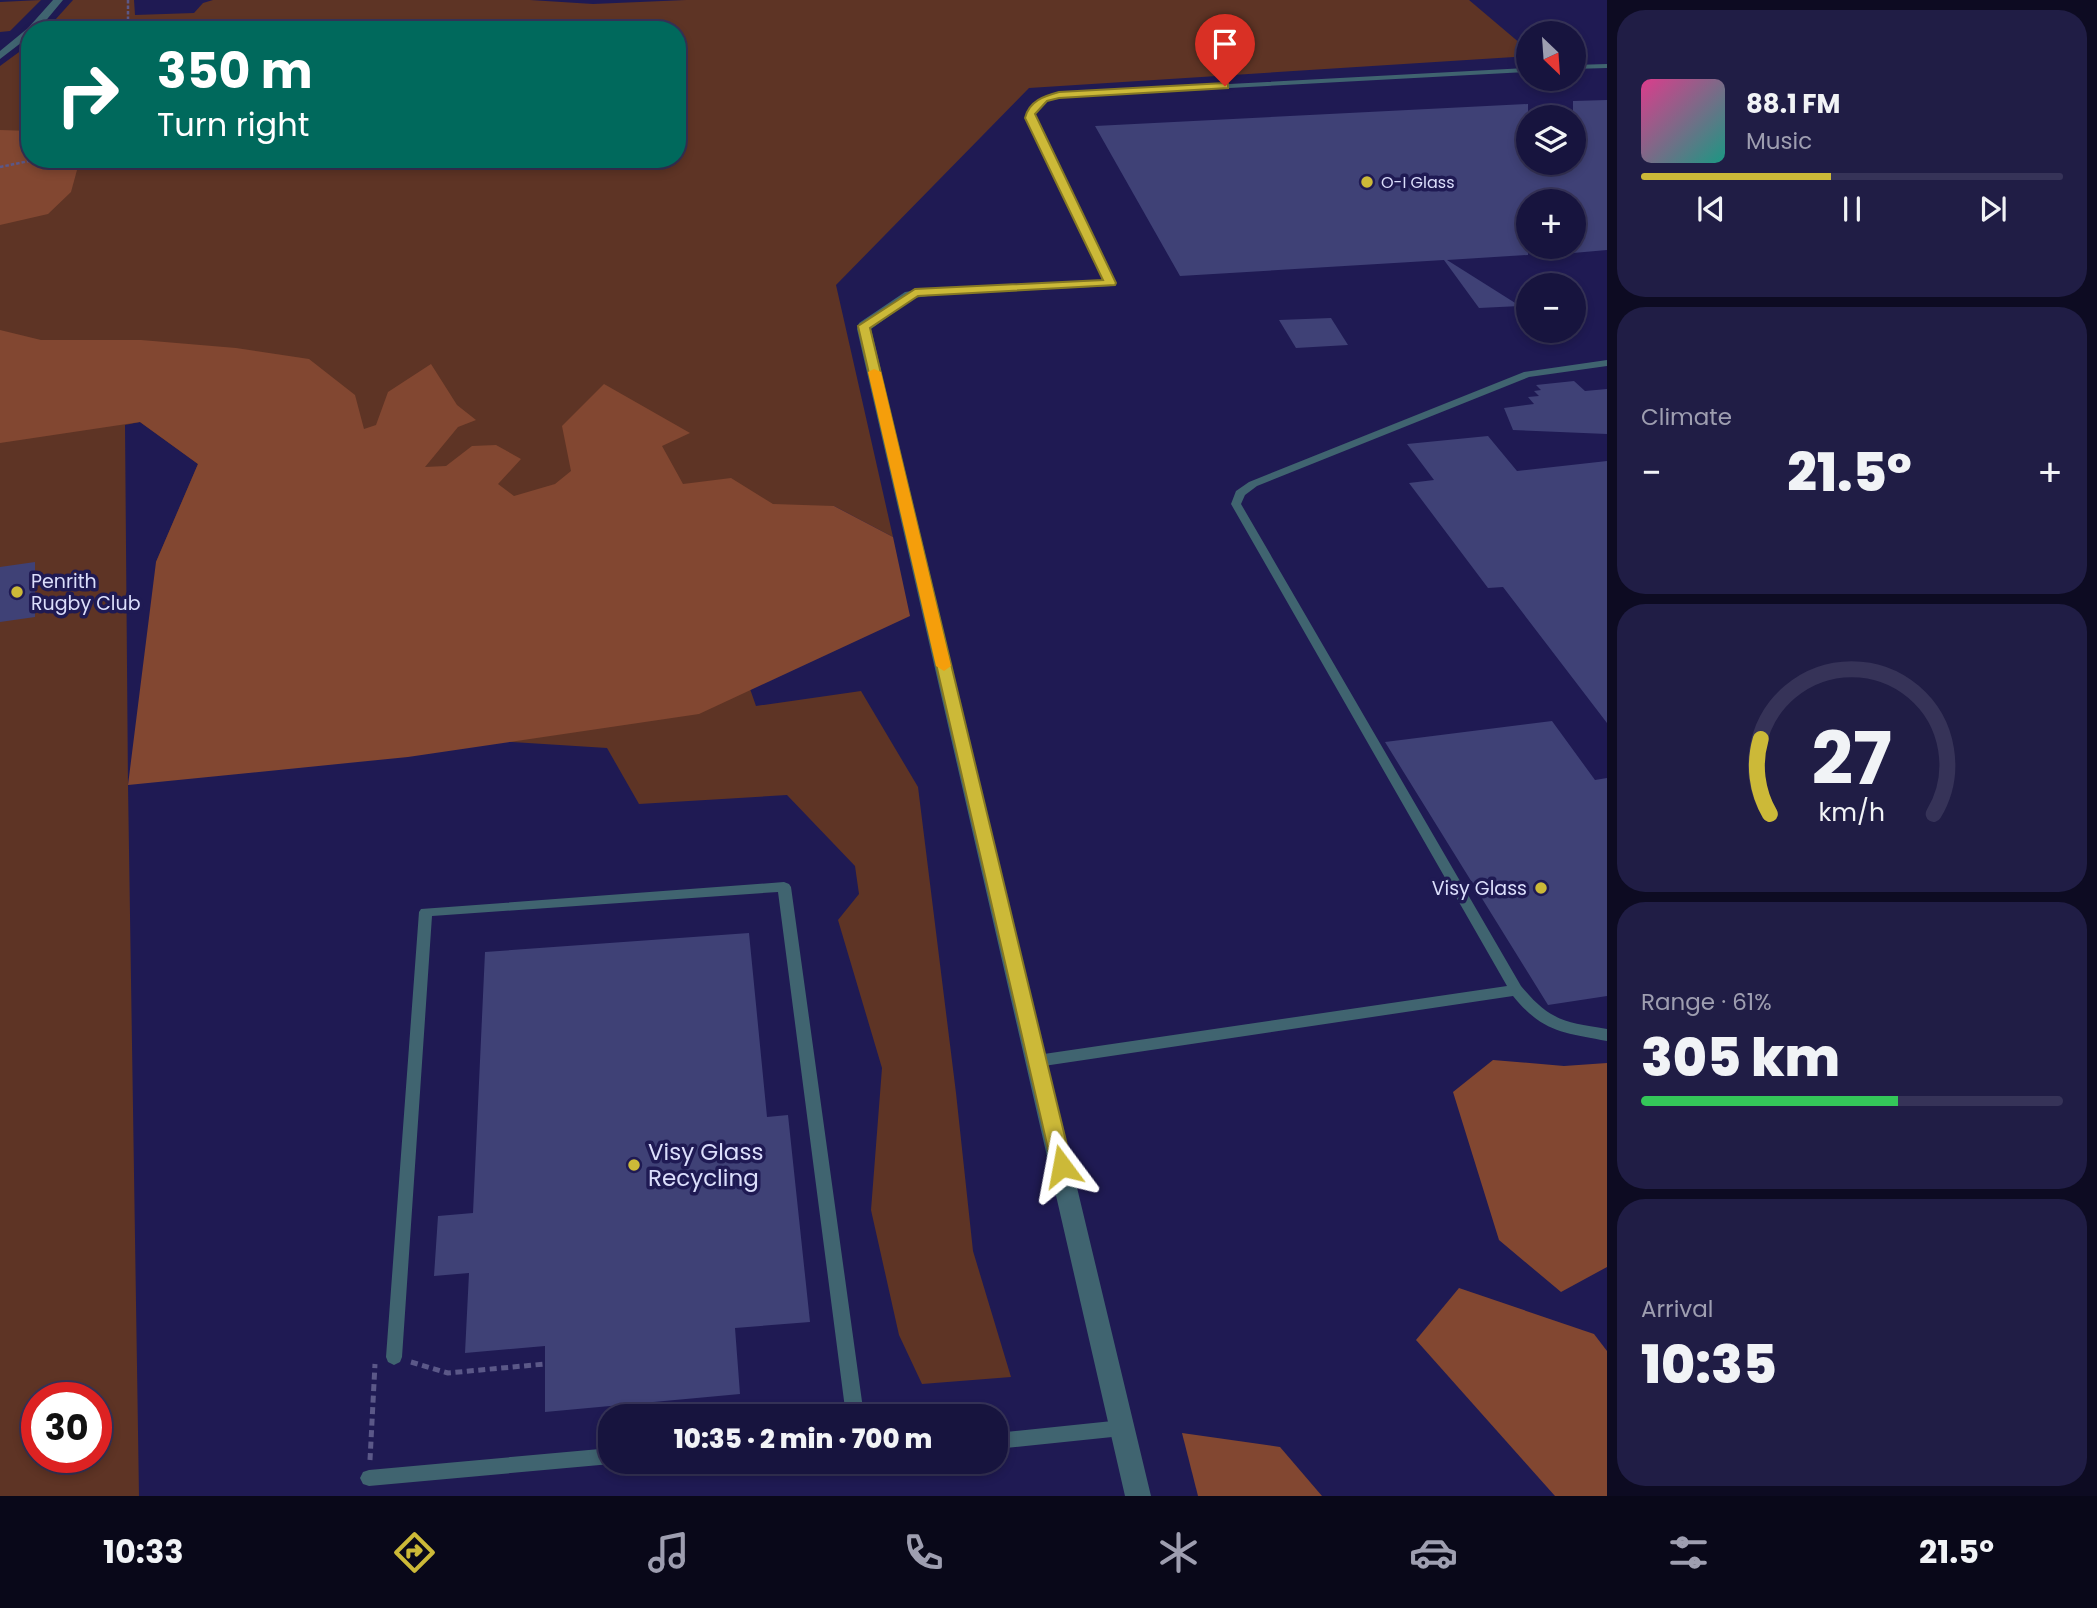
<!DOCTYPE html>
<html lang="en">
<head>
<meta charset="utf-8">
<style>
  :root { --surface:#17143e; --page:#201d45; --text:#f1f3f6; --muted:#9e9eb0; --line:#363358; --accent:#ccb938 }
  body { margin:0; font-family:Poppins,sans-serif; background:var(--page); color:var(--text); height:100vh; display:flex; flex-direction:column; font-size:26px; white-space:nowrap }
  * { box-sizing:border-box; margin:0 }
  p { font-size:23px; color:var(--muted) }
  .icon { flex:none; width:38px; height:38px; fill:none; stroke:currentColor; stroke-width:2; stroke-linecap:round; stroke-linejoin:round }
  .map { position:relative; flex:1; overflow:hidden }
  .side { display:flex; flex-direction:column; gap:10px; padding:10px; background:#0d0b22; width:490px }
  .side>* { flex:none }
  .guide { position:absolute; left:21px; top:21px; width:665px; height:147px; border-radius:28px; box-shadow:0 4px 10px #0003,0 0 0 2px var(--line); background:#00695c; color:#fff; overflow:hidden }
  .needle { width:46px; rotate:155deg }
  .fabs { position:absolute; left:1516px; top:21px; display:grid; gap:14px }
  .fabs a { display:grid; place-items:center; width:70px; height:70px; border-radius:50%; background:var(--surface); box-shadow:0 4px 10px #0003,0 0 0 2px var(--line); font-size:35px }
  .speed { position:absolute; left:21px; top:1382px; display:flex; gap:14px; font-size:35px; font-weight:700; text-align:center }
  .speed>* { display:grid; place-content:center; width:91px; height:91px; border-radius:50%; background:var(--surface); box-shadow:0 4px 10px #0003,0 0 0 2px var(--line); line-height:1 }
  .speed .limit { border:10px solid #d22; background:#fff; color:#111 }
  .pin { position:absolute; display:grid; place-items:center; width:60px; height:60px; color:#fff; margin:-72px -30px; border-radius:50% 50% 50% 0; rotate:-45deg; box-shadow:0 0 7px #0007 }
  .pin .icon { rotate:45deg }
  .me { position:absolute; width:77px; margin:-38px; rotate:347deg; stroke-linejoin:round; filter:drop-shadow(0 0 5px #0008) }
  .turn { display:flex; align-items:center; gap:24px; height:147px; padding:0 21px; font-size:32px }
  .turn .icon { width:91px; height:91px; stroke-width:2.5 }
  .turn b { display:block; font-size:49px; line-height:60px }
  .big { font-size:52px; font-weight:800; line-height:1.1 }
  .side .card { flex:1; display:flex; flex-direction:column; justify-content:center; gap:10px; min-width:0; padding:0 24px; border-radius:28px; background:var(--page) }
  .side .dial { align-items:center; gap:0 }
  .dial svg { height:182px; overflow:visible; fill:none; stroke:var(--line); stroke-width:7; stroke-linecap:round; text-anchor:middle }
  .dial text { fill:var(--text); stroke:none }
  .song { display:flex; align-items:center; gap:21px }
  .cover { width:84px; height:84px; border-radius:10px; background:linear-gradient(135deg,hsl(330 70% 55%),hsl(170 70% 35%)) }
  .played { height:7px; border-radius:4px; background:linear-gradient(90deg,var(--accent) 45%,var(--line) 45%) }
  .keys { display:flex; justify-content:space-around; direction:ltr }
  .heat { display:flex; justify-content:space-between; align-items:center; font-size:38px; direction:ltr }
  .charge { height:10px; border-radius:5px; background:linear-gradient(90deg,#34c759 61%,var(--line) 0) }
  .trip { position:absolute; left:598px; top:1404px; width:410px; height:70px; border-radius:28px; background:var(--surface); box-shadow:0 4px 10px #0003,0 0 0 2px var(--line); font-weight:800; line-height:70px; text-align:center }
  .dock { display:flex; height:112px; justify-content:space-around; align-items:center; background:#090819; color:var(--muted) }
  .dock .icon { width:49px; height:49px }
  .dock .active { color:var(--accent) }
  .dock b { font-size:32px; color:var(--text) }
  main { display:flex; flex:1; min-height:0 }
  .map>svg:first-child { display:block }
  .green { fill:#5e3425; fill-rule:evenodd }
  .forest { fill:#824731 }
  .building { fill:#3f4176 }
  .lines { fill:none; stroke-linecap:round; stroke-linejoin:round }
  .path-far1 { stroke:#5b5888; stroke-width:2.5; stroke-dasharray:3.5 2; stroke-linecap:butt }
  .path { stroke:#5b5888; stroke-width:5; stroke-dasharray:7 4.5; stroke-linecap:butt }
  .service { fill:#406470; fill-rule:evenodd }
  .minor { fill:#406470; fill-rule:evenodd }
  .route { fill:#ccb938; stroke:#857824; stroke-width:2 }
  .slow { fill:#f59e0b }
  .poi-dot { fill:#ccb938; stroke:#1f1a53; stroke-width:2.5 }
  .labels { text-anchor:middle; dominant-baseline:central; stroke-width:7; stroke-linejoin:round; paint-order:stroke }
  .far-poi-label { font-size:16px; fill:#dbdefb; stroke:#1f1a53; text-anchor:start }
  .poi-label { font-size:19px; fill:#dbdefb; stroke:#1f1a53; text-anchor:start }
  .near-poi-label { font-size:23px; fill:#dbdefb; stroke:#1f1a53; text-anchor:start }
</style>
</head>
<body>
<main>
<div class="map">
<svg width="1607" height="1496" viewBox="0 0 1607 1496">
  <rect width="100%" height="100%" fill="#1f1a53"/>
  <g class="green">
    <path d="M41 0 10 31 0 32V2Z"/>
    <path d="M73 0H134L135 15 194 13 203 3 213 0H530L593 4 686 0H1469L1528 50V56L1029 88 836 285 893 537 834 506 743 669 756 706 861 691 918 787 956 1093 973 1251 1011 1377 922 1384 899 1335 871 1210 882 1068 838 920 859 894 855 866 787 795 639 804 607 748 451 738 156 562 198 464 140 422 125 425 128 785 139 1496H0V66L30 44V159H677V30H46ZM37 1398H96V1458H37Z"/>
  </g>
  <g class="forest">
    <path d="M0 130 30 131V159H80L71 192 48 214 0 225Z"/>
    <path d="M0 330 41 340H141L236 348 309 359 355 395 364 429 376 425 388 392 431 364 457 405 476 420 458 427 425 467 446 466 472 446 496 445 521 459 498 484 514 496 555 484 571 471 562 426 604 384 690 433 662 446 683 484 731 478 773 504 834 506 893 537 910 616 699 714 408 757 128 785 156 562 198 464 140 422 0 443Z"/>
    <path d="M1493 1060 1564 1066 1607 1063V1267L1561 1292 1499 1240 1453 1092Z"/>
    <path d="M1459 1288 1594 1334 1607 1351V1496H1555L1416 1340Z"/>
    <path d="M1182 1433 1280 1447 1322 1496H1198Z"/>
  </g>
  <g class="building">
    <path d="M1607 100V250L1573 253V201H1528V255L1447 260 1520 306 1479 308 1444 260 1180 276 1095 126 1528 104V163H1573V101Z"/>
    <path d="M1331 318 1348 345 1296 348 1279 320Z"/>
    <path d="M1574 381 1585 391 1607 389V434L1513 430 1504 408 1534 404 1528 397 1539 396 1534 391 1541 390 1536 385Z"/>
    <path d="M1488 436 1517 471 1607 461V723L1503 587 1488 588 1409 483 1434 480 1407 444Z"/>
    <path d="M35 562V617L0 622V567Z"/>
    <path d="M1552 721 1595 780 1607 778V996L1548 1005 1385 742Z"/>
    <path d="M749 933 767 1117 788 1115 810 1322 735 1328 740 1394 545 1412V1346L465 1353 469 1273 434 1276 438 1216 473 1213 485 952Z"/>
  </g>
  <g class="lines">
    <g class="path-far1">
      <path d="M128 0V30"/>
      <path d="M0 167 39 159"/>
    </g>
    <g class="path">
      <path d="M411 1362 448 1373 545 1364"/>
      <path d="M370 1460 375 1364"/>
    </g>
    <g class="service">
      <path d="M1607 64V68L1573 69V65Z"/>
      <path d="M1528 68V72L1059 97 1047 101 1034 114V118L1115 283 1111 286 930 295 926 292 930 289 1105 281 1026 118C1030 102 1044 97 1059 93Z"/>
      <path d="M1607 360V366L1529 377 1257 486 1245 495 1241 504 1521 986C1550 1021 1564 1022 1607 1029V1041C1564 1033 1542 1032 1513 996L1037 1067 1032 1065 1030 1061 1032 1057 1037 1055 1507 986 1231 504 1236 491 1249 482 1524 372Z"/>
      <path d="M784 882 789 884 791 887 864 1416H846L778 892 432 916 402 1357 400 1362 394 1365 388 1362 386 1357 419 912 421 909Z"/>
      <path d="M1122 1420 1128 1422 1131 1428 1128 1434 1122 1436 996 1449V1433Z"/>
      <path d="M611 1448V1461H617L611 1464 369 1486 363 1484 360 1478 363 1472 369 1470Z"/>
    </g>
    <g class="minor">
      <path d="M53 0H63L38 30H30V36L0 59V51L28 28Z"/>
      <path d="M930 288 936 292 935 295 914 298 871 329 1151 1496H1125L857 329 859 323 905 292Z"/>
    </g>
  </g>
  <path class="route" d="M1225 83 1228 84V88L1059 98 1047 101 1035 114 1116 283 1115 285 918 296 870 328 1072 1166 1069 1172 1062 1175 1055 1172 1052 1166 858 326 915 289 1103 280 1025 118C1029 101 1044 96 1059 92Z"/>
  <path class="slow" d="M874 369 881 372 951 666 944 671 936 666 868 372Z"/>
  <g class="poi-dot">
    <circle cx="1367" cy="182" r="7"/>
    <circle cx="17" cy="592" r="7"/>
    <circle cx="1541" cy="888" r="7"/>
    <circle cx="634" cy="1165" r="7"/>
  </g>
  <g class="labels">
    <g class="far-poi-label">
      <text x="1381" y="182">O-I Glass</text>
    </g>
    <g class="poi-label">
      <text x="31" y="581">Penrith<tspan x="31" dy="22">Rugby Club</tspan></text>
      <text x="1527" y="888" text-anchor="end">Visy Glass</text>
    </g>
    <g class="near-poi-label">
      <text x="648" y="1152">Visy Glass<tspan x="648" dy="26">Recycling</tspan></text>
    </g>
  </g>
</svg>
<div class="fabs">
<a><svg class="needle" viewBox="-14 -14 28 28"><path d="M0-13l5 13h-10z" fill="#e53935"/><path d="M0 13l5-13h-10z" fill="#9e9eb0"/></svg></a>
<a><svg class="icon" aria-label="layers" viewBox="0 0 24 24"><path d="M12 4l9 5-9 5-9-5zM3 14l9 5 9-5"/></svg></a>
<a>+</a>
<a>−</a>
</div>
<div class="speed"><div class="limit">30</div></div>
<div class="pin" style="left:1225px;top:86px;background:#d93025"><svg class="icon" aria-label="arrive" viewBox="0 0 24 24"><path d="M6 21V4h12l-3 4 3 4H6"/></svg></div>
<svg class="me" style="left:1062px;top:1166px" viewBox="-20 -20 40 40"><path d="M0-17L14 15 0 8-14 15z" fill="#ccb938" stroke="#fff" stroke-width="4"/></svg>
<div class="trip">10:35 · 2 min · 700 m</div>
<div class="guide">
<div class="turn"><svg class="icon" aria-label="right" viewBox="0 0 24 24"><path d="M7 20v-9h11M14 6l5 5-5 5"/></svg><div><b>350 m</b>Turn right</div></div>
</div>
</div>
<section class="side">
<div class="card">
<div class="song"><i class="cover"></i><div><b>88.1 FM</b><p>Music</p></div></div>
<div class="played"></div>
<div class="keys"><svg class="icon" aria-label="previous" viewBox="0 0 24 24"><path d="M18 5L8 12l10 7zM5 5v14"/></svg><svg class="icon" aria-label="pause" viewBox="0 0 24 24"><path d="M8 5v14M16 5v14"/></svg><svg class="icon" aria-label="next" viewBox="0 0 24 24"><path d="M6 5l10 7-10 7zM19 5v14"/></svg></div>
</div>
<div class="card"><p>Climate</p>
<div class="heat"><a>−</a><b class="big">21.5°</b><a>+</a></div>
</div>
<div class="card dial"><svg viewBox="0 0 100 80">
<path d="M14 69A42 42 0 1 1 86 69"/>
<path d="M14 69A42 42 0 0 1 10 36" stroke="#ccb938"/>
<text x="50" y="56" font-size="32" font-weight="700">27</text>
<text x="50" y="72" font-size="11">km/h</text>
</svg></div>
<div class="card"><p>Range · 61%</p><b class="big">305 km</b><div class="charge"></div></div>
<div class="card"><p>Arrival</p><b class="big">10:35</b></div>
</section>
</main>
<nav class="dock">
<b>10:33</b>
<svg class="icon active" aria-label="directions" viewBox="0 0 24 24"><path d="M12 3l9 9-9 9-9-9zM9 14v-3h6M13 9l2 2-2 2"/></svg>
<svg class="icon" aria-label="music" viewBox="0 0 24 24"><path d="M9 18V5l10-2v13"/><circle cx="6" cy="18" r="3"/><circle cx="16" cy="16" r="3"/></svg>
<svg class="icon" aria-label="phone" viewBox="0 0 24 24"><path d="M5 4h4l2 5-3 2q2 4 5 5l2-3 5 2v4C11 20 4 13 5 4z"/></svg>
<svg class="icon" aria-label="climate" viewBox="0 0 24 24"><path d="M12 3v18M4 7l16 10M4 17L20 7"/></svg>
<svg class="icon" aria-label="car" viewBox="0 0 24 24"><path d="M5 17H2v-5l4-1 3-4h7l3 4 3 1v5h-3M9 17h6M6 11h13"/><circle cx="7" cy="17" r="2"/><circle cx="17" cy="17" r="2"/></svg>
<svg class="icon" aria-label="filters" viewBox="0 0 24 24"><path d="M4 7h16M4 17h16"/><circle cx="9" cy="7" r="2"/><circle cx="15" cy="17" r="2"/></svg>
<b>21.5°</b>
</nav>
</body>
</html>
